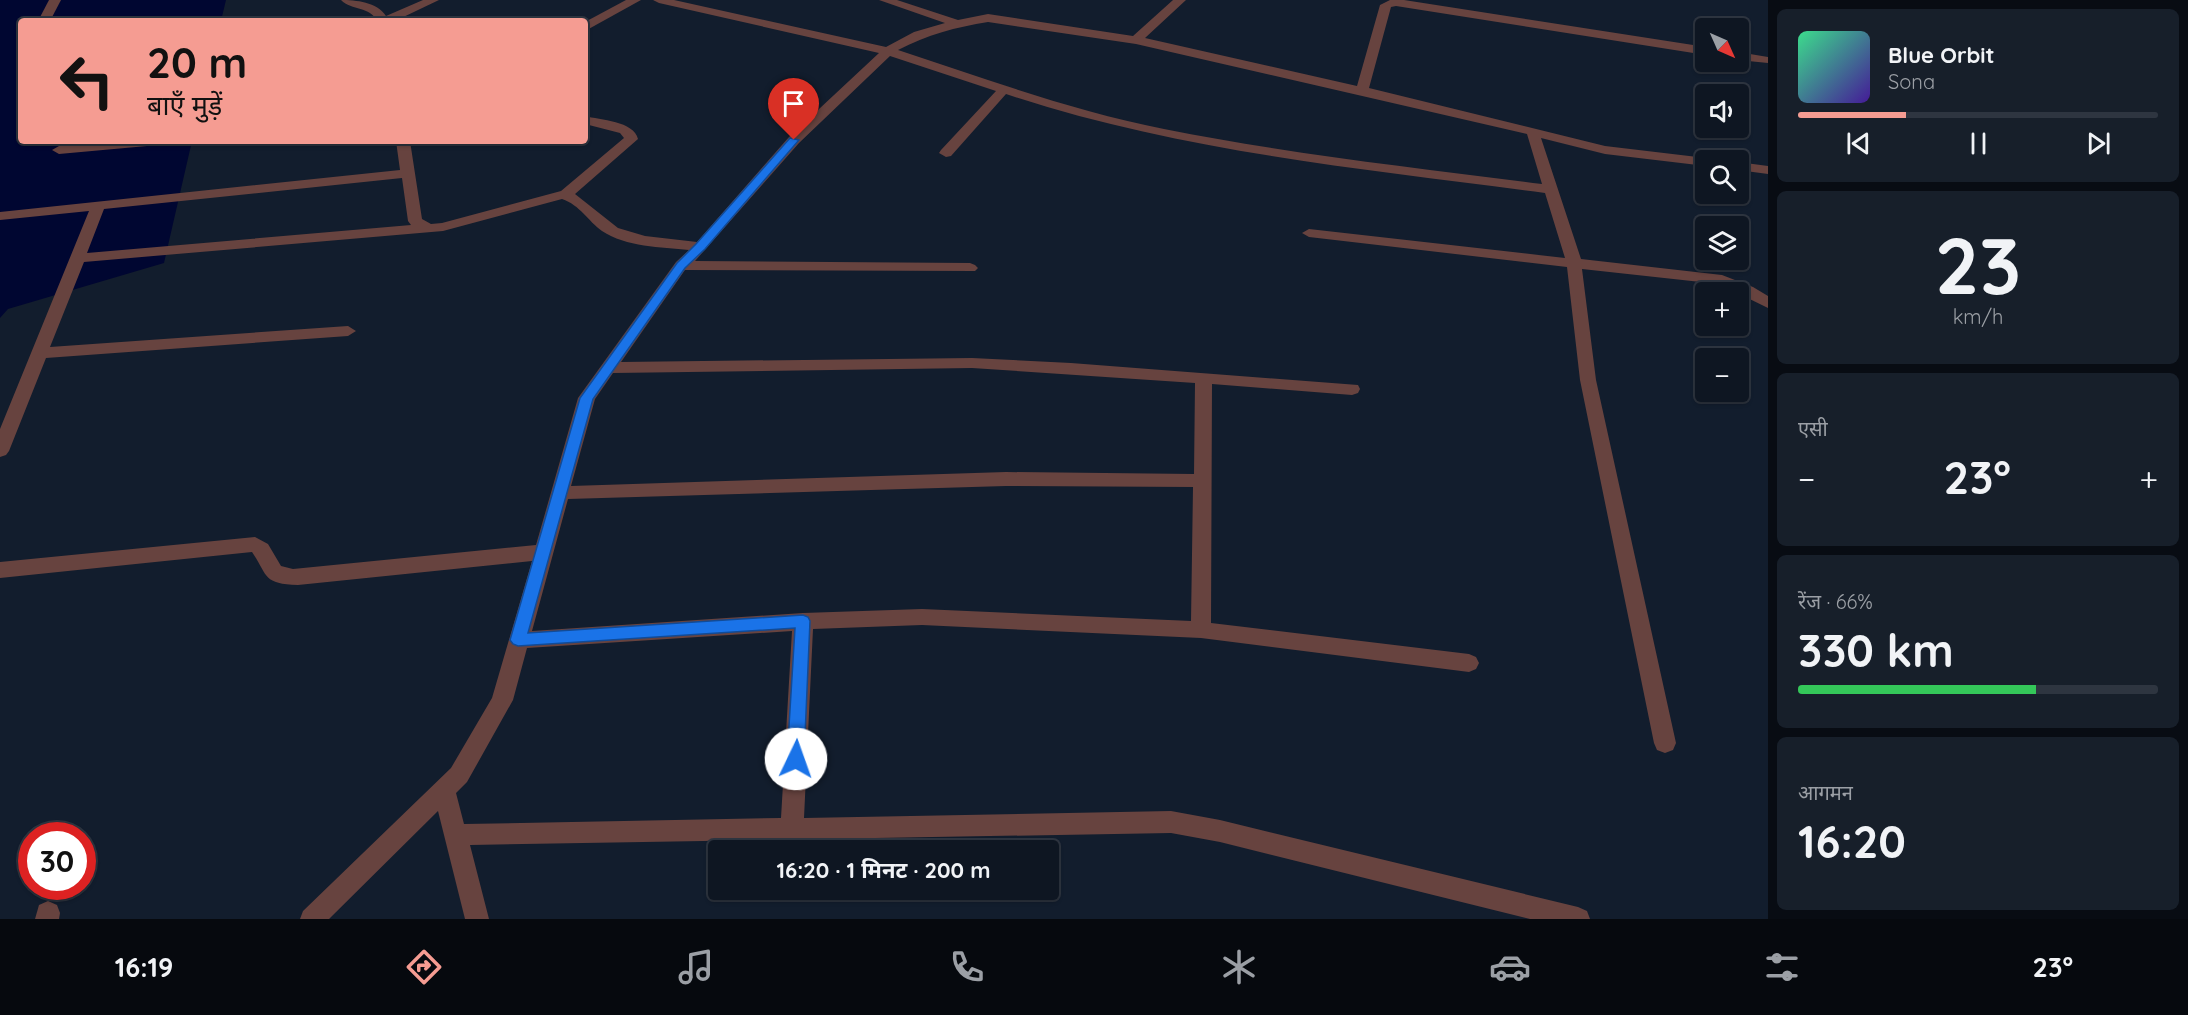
<!DOCTYPE html>
<html lang="hi">
<head>
<meta charset="utf-8">
<style>
  :root { --surface:#0e1622; --page:#171f2a; --text:#f1f3f6; --muted:#9b9fa5; --line:#2e3540; --accent:#f59c92 }
  body { margin:0; font-family:Quicksand,"Noto Sans Devanagari",sans-serif; background:var(--page); color:var(--text); height:100vh; display:flex; flex-direction:column; font-size:22px; white-space:nowrap }
  * { box-sizing:border-box; margin:0 }
  p { font-size:20px; color:var(--muted) }
  .icon { flex:none; width:33px; height:33px; fill:none; stroke:currentColor; stroke-width:2; stroke-linecap:round; stroke-linejoin:round }
  .map { position:relative; flex:1; overflow:hidden }
  .sheet { display:flex; flex-direction:column; gap:9px; padding:9px; background:#080c13; width:420px }
  .sheet>* { flex:none }
  .banner { position:absolute; left:18px; top:18px; width:570px; height:126px; border-radius:6px; box-shadow:0 2px 4px #0004,0 0 0 2px var(--line); background:#f59c92; color:#111; overflow:hidden }
  .needle { width:39px; rotate:135deg }
  .buttons { position:absolute; left:1695px; top:18px; display:grid; gap:12px }
  .buttons a { display:grid; place-items:center; width:54px; height:54px; border-radius:6px; background:var(--surface); box-shadow:0 2px 4px #0004,0 0 0 2px var(--line); font-size:30px }
  .speed { position:absolute; left:18px; top:822px; display:flex; gap:12px; font-size:30px; font-weight:700; text-align:center }
  .speed>* { display:grid; place-content:center; width:78px; height:78px; border-radius:50%; background:var(--surface); box-shadow:0 2px 4px #0004,0 0 0 2px var(--line); line-height:1 }
  .speed .limit { border:9px solid #d22; background:#fff; color:#111 }
  .pin { position:absolute; display:grid; place-items:center; width:51px; height:51px; color:#fff; margin:-62px -26px; border-radius:50% 50% 50% 0; rotate:-45deg; box-shadow:0 0 6px #0007 }
  .pin .icon { rotate:45deg }
  .me { position:absolute; width:66px; margin:-33px; rotate:3deg; stroke-linejoin:round; filter:drop-shadow(0 0 4px #0008) }
  .turn { display:flex; align-items:center; gap:21px; height:126px; padding:0 30px; font-size:27px }
  .turn .icon { width:78px; height:78px; stroke-width:2.5 }
  .turn b { display:block; font-size:42px; line-height:51px }
  .big { font-size:45px; font-weight:700; line-height:1.1 }
  .sheet .tile { flex:1; display:flex; flex-direction:column; justify-content:center; gap:9px; min-width:0; padding:0 21px; border-radius:9px; background:var(--page) }
  .sheet .dial { align-items:center; gap:0 }
  .dial b { font-size:78px; line-height:1 }
  .song { display:flex; align-items:center; gap:18px }
  .cover { width:72px; height:72px; border-radius:9px; background:linear-gradient(135deg,hsl(150 70% 55%),hsl(260 70% 35%)) }
  .played { height:6px; border-radius:3px; background:linear-gradient(90deg,var(--accent) 30%,var(--line) 30%) }
  .keys { display:flex; justify-content:space-around; direction:ltr }
  .heat { display:flex; justify-content:space-between; align-items:center; font-size:33px; direction:ltr }
  .charge { height:9px; border-radius:4px; background:linear-gradient(90deg,#34c759 66%,var(--line) 0) }
  .trip { position:absolute; left:708px; top:840px; width:351px; height:60px; border-radius:6px; background:var(--surface); box-shadow:0 2px 4px #0004,0 0 0 2px var(--line); font-weight:700; line-height:60px; text-align:center }
  .dock { display:flex; height:96px; justify-content:space-around; align-items:center; background:#06090e; color:var(--muted) }
  .dock .icon { width:42px; height:42px }
  .dock .current { color:var(--accent) }
  .dock b { font-size:27px; color:var(--text) }
  main { display:flex; flex:1; min-height:0 }
  .map>svg:first-child { display:block }
  .water { fill:#000631 }
  .lines { fill:none; stroke-linecap:round; stroke-linejoin:round }
  .lane { fill:#67433f; fill-rule:evenodd }
  .street { fill:#67433f; fill-rule:evenodd }
  .route { fill:#1a73e8; stroke:#114b97; stroke-width:1.5 }
</style>
</head>
<body>
<main>
<div class="map">
<svg width="1768" height="919" viewBox="0 0 1768 919">
  <rect width="100%" height="100%" fill="#121d2d"/>
  <path class="water" d="M0 0H226L221 21H21V141H192L164 263 8 309 0 318Z"/>
  <g class="lines">
    <path class="lane" d="M48 901 57 905 60 913 59 919H35L39 905Z"/>
    <g class="street">
      <path d="M49 0H61L50 21H38Z"/>
      <path d="M341 0C356 0 377 2 386 16L423 0H439L395 21H377C370 6 352 11 341 0Z"/>
      <path d="M626 0H641L585 31V22Z"/>
      <path d="M653 0H674L886 47 914 32 945 23 879 0H897L958 20 988 14 1133 36 1173 0H1186L1145 38 1357 86 1380 5 1390 0H1404L1706 47V55L1396 6 1391 7 1369 88 1605 146 1706 158 1712 160H1706V166L1605 154 1541 138 1581 259 1722 275 1753 287 1768 296V308L1719 284 1582 269 1596 380 1676 743 1673 750 1665 753 1657 750 1654 743 1580 380 1567 267 1309 237 1302 233 1309 229 1565 258 1545 193C1364 169 1180 152 1006 94L951 156 946 157 939 153 941 150 996 91 890 56 799 143 695 261 970 263 975 265 978 268 975 271 685 270 621 362 972 358 1071 363 1358 385 1360 389 1358 393 1352 395 1212 384 1211 623 1469 654 1476 657 1479 663 1476 669 1469 672 1201 638 922 625 813 629 804 818 1171 811 1220 820 1578 907 1587 911 1590 919H1530L1220 842 1171 833 470 845 489 919H465L438 811 329 919H300L303 911 451 768 492 698 532 561 298 585C262 584 268 575 252 552L0 578V562L255 537 268 544 281 566 293 569 536 545 578 398 676 262 689 250C661 247 626 247 602 231 588 221 580 205 562 199L443 231 84 262 50 347 348 326 356 331 348 336 46 358 9 451 6 455 0 457V429L89 211 0 220V212L400 170 396 141H410L422 219 431 224 442 223 561 191 624 138 620 133 585 124V116C600 120 634 121 638 139L575 194 618 228 645 236 697 242 789 137 879 53 659 3ZM988 22 1136 44 1527 134 1542 184C1416 168 1289 154 1164 129 1073 111 986 79 898 50 927 35 956 27 988 22ZM402 178 408 221 411 225 87 253 104 209ZM972 368 1195 383 1194 474 1006 472 571 486 595 399 613 373ZM1006 486 1193 487 1191 621 922 609 803 613 532 631 568 499ZM792 631 781 818 464 824 456 793 467 782 513 700 527 648Z"/>
      <path d="M1738 52 1768 57V63L1738 60Z"/>
      <path d="M113 141H165L158 145 59 154 52 150 59 146Z"/>
      <path d="M1738 162 1768 166V174L1738 170Z"/>
    </g>
  </g>
  <path class="route" d="M790 138 799 140 705 249 685 268 593 399 528 633 803 615 808 617 810 621 804 759 802 764 796 766 790 764 787 759 795 628 518 646 513 644 510 640 580 398 677 263 696 244Z"/>
</svg>
<div class="buttons">
<a><svg class="needle" viewBox="-14 -14 28 28"><path d="M0-13l5 13h-10z" fill="#e53935"/><path d="M0 13l5-13h-10z" fill="#9b9fa5"/></svg></a>
<a><svg class="icon" aria-label="sound" viewBox="0 0 24 24"><path d="M4 9h4l5-4v14l-5-4H4zM17 9q2 3 0 6"/></svg></a>
<a><svg class="icon" aria-label="search" viewBox="0 0 24 24"><circle cx="10" cy="10" r="6"/><path d="M15 15l6 6"/></svg></a>
<a><svg class="icon" aria-label="layers" viewBox="0 0 24 24"><path d="M12 4l9 5-9 5-9-5zM3 14l9 5 9-5"/></svg></a>
<a>+</a>
<a>−</a>
</div>
<div class="speed"><div class="limit">30</div></div>
<div class="pin" style="left:794px;top:140px;background:#d93025"><svg class="icon" aria-label="arrive" viewBox="0 0 24 24"><path d="M6 21V4h12l-3 4 3 4H6"/></svg></div>
<svg class="me" style="left:796px;top:759px" viewBox="-20 -20 40 40"><circle r="19" fill="#fff"/><path d="M0-13L10 11 0 6-10 11z" fill="#1a73e8"/></svg>
<div class="trip">16:20 · 1 मिनट · 200 m</div>
<div class="banner">
<div class="turn"><svg class="icon" aria-label="left" viewBox="0 0 24 24"><path d="M17 20v-9H6M10 6l-5 5 5 5"/></svg><div><b>20 m</b>बाएँ मुड़ें</div></div>
</div>
</div>
<section class="sheet">
<div class="tile">
<div class="song"><i class="cover"></i><div><b>Blue Orbit</b><p>Sona</p></div></div>
<div class="played"></div>
<div class="keys"><svg class="icon" aria-label="previous" viewBox="0 0 24 24"><path d="M18 5L8 12l10 7zM5 5v14"/></svg><svg class="icon" aria-label="pause" viewBox="0 0 24 24"><path d="M8 5v14M16 5v14"/></svg><svg class="icon" aria-label="next" viewBox="0 0 24 24"><path d="M6 5l10 7-10 7zM19 5v14"/></svg></div>
</div>
<div class="tile dial"><b>23</b><p>km/h</p></div>
<div class="tile"><p>एसी</p>
<div class="heat"><a>−</a><b class="big">23°</b><a>+</a></div>
</div>
<div class="tile"><p>रेंज · 66%</p><b class="big">330 km</b><div class="charge"></div></div>
<div class="tile"><p>आगमन</p><b class="big">16:20</b></div>
</section>
</main>
<nav class="dock">
<b>16:19</b>
<svg class="icon current" aria-label="directions" viewBox="0 0 24 24"><path d="M12 3l9 9-9 9-9-9zM9 14v-3h6M13 9l2 2-2 2"/></svg>
<svg class="icon" aria-label="music" viewBox="0 0 24 24"><path d="M9 18V5l10-2v13"/><circle cx="6" cy="18" r="3"/><circle cx="16" cy="16" r="3"/></svg>
<svg class="icon" aria-label="phone" viewBox="0 0 24 24"><path d="M5 4h4l2 5-3 2q2 4 5 5l2-3 5 2v4C11 20 4 13 5 4z"/></svg>
<svg class="icon" aria-label="climate" viewBox="0 0 24 24"><path d="M12 3v18M4 7l16 10M4 17L20 7"/></svg>
<svg class="icon" aria-label="car" viewBox="0 0 24 24"><path d="M5 17H2v-5l4-1 3-4h7l3 4 3 1v5h-3M9 17h6M6 11h13"/><circle cx="7" cy="17" r="2"/><circle cx="17" cy="17" r="2"/></svg>
<svg class="icon" aria-label="filters" viewBox="0 0 24 24"><path d="M4 7h16M4 17h16"/><circle cx="9" cy="7" r="2"/><circle cx="15" cy="17" r="2"/></svg>
<b>23°</b>
</nav>
</body>
</html>
